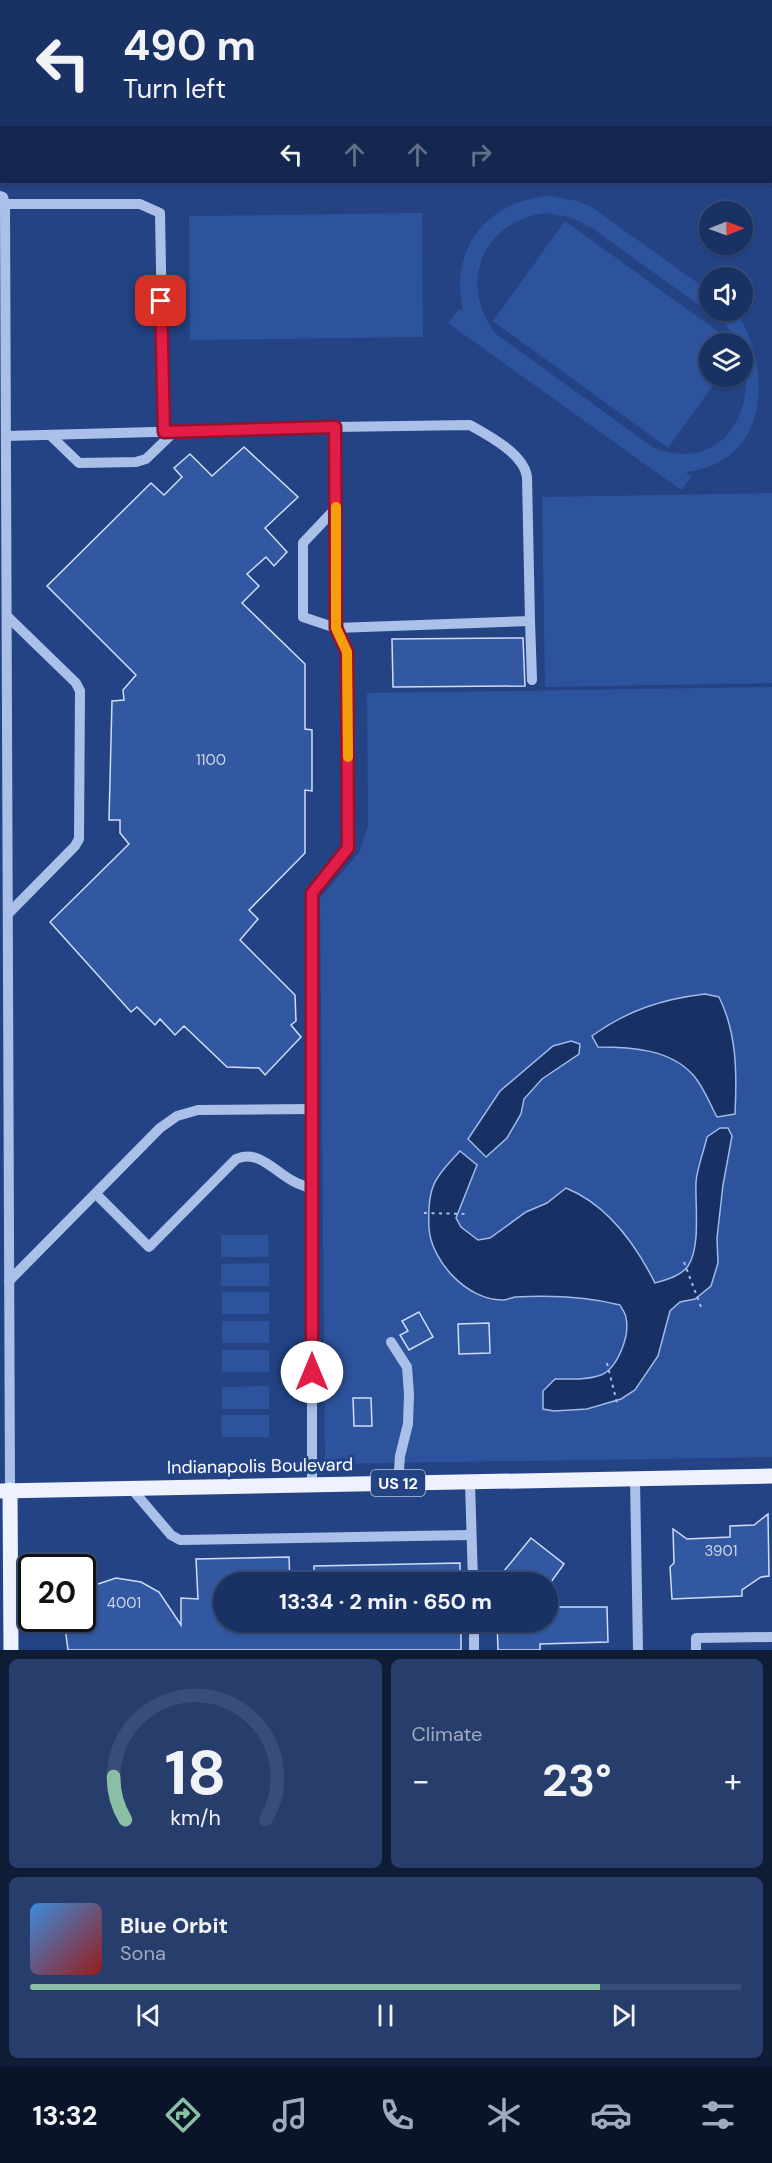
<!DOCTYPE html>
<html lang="en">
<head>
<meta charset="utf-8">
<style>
  :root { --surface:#1a3263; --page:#273e6c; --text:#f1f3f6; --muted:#9faabe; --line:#384d78; --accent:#8abfa5 }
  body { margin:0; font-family:"DM Sans",sans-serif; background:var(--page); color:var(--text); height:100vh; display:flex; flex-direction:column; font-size:22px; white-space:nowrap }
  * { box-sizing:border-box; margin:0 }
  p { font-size:20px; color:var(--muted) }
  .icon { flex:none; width:33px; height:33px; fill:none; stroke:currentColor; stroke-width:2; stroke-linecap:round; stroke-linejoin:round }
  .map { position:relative; height:1650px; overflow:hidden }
  .details { display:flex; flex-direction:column; gap:9px; padding:9px; background:#0e1c36; flex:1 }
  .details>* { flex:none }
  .banner { position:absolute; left:0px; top:0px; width:772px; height:183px; box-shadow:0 2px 4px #0004,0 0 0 2px var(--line); background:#1a3263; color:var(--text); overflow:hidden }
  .needle { width:39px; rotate:89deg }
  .controls { position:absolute; left:699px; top:201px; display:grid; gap:12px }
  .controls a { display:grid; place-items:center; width:54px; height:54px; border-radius:50%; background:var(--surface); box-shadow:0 2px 4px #0004,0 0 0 2px var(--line); font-size:30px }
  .speed { position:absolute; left:18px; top:1554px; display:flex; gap:12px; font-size:30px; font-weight:700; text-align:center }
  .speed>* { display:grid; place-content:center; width:78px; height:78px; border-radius:50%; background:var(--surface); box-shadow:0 2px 4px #0004,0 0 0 2px var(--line); line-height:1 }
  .speed .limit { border:3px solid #111; border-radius:9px; background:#fff; color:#111 }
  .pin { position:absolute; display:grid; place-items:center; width:51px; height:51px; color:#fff; margin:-26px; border-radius:12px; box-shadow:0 3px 9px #0006 }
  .me { position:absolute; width:66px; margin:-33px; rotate:0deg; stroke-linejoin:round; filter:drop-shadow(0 0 4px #0008) }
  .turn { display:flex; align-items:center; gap:21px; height:126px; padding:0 24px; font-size:27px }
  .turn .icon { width:78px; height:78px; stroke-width:2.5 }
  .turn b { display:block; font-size:42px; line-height:51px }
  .lanes { display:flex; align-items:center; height:57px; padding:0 24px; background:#0003; justify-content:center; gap:30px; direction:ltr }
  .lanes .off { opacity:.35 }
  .big { font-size:45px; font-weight:700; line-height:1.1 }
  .details .tile { flex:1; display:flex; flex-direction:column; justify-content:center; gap:9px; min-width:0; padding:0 21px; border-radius:9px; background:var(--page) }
  .details .dial { align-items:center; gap:0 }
  .dial svg { height:156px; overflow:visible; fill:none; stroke:var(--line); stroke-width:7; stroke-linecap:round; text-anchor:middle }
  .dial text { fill:var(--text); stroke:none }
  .song { display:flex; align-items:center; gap:18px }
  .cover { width:72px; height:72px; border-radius:9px; background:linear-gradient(135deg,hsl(210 70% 55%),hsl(0 70% 35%)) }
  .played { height:6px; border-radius:3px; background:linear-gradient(90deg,var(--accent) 80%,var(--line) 80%) }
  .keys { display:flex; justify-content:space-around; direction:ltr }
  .heat { display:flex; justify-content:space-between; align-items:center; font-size:33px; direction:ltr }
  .details .tiles { flex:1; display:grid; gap:9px; grid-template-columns:1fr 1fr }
  .tile:last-child { grid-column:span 2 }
  .trip { position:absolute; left:213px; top:1572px; width:345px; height:60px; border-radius:30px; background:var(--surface); box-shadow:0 2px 4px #0004,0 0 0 2px var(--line); font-weight:700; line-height:60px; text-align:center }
  .menu { display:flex; height:96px; justify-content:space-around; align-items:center; background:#0a1428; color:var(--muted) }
  .menu .icon { width:42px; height:42px }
  .menu .on { color:var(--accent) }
  .menu b { font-size:27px; color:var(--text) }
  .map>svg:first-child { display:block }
  .green { fill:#2d539c; fill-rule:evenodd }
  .water { fill:#183064; stroke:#9fbae9; stroke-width:1.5 }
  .building { fill:#3258a1; stroke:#cfddf6; stroke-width:1.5 }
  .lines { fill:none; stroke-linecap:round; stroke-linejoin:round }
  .path { stroke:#abc0e8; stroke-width:2; stroke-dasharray:3 4.5; stroke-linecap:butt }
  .minor { stroke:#abc0e8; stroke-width:10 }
  .major { stroke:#eef2fe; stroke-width:15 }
  .rail { stroke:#fff; stroke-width:4; stroke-dasharray:10 4.5; stroke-linecap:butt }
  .route-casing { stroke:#92132f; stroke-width:15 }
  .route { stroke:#e11d48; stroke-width:10 }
  .slow { stroke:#f59e0b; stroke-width:10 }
  .labels { text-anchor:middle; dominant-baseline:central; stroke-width:6; stroke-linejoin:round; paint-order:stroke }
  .number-label { font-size:15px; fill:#ccd5e8 }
  .shield { fill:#234384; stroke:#bdc7da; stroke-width:1.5 }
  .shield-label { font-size:16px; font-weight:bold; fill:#fff }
  .street-label { font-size:18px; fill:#fff; stroke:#234384 }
</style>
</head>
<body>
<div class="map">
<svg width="772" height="1650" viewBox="0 0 772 1650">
  <rect width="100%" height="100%" fill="#234384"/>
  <g class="green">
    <path d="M0 0 89 1 2 2 0 124Z"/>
    <path d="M549 196 577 201 590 206 709 291 710 310 736 311C772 367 772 462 686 472L691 477 681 490 448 323 459 309 463 311C449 249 486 201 549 196ZM545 213 570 217 592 228 725 324C772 381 736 479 654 448L496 334C457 284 482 222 545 213Z"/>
    <path d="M422 213 423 337 190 340 189 216Z"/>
    <path d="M565 221 734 343 710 344V376L719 377 668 448 493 321Z"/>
    <path d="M772 493V683L545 687 542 497Z"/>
    <path d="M772 687V1457L325 1464 320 898 360 851 368 825 367 693Z"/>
    <path d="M221 1235H268L269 1257H221Z"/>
    <path d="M269 1263V1286H221V1264Z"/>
    <rect x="222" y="1292" width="47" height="22"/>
    <rect x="222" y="1321" width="47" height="22"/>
    <rect x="222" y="1350" width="47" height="22"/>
    <path d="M269 1386V1409H222V1387Z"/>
    <path d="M221 1415H269V1437H222Z"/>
  </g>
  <g class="water">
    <path d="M705 994 719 997C737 1033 737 1074 735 1114L717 1117C710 1104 704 1088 694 1076 671 1049 631 1047 598 1047L592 1036C626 1011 662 999 705 994Z"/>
    <path d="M571 1041 580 1044 579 1054 542 1079 524 1099 521 1114 507 1138 486 1157 468 1139 500 1091 553 1046Z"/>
    <path d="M720 1128H728L732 1136 723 1185 717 1238 718 1263 711 1286 695 1299 680 1302 670 1311 658 1356 635 1390 621 1399 587 1409 554 1411 543 1409V1391L555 1379C570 1379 587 1380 601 1375 618 1368 630 1335 626 1318 626 1314 622 1309 620 1305 585 1296 551 1295 515 1297 511 1298 506 1300 502 1300 467 1300 431 1261 429 1228 427 1187 433 1180 460 1151L477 1165 456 1218 461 1227 478 1240 490 1238 526 1212 547 1203 566 1188C608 1205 636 1245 655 1283 666 1280 681 1276 688 1266 701 1247 695 1204 696 1182 697 1168 704 1151 707 1137Z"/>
  </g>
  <g class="building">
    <path d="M244 447 298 497 265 528 287 552 274 566 266 557 247 574 259 586 242 603 305 664V729L312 730V791L305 790V853L249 910 258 919 240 940 295 995 296 1021 291 1025 301 1037 265 1075 259 1068 227 1067 184 1026 175 1035 160 1019 155 1025 137 1007 131 1012 50 922 129 844 120 833V820H109L112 701 124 700 123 690 136 675 47 586 151 483 164 495 182 477 174 468 190 454 212 476Z"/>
    <path d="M523 638 525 686 393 687 392 639Z"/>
    <path d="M419 1312 433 1337 409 1350 400 1335 408 1331 402 1321Z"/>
    <path d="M489 1323 490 1353 459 1354 458 1324Z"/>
    <path d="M353 1398H371L372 1426H354Z"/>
    <path d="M768 1514 769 1576 761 1577 742 1590V1596L672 1599 670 1567 674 1563 673 1529 687 1539 730 1537V1526L754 1525Z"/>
    <path d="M531 1538 564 1564 551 1582H495Z"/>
    <path d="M289 1557 290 1582H224V1622H461V1650H68L65 1627 68 1618H82V1595L92 1586 116 1578 141 1582 159 1592 181 1625V1598L198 1599 196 1559Z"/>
    <path d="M460 1563V1582H314V1566Z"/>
    <path d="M548 1607H607L608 1642 540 1644V1650H498L497 1622H548Z"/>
  </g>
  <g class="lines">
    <g class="path">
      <path d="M424 1213 465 1214"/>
      <path d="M684 1262 701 1307"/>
      <path d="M607 1363 618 1407"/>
    </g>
    <g class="minor">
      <path d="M98 0V2"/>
      <path d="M0 196 3 197 5 204 10 1490"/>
      <path d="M5 204H140L160 213 164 432"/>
      <path d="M335 427 470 425C488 435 524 454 527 477L530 621 336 628 303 617V543L336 508"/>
      <path d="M50 435 79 463 136 462 146 459 174 432"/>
      <path d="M6 436 335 427 336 628 347 652 348 848 312 893V1485"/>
      <path d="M7 616 76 683 80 691 79 839 75 846 8 914"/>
      <path d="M530 621 532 680"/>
      <path d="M96 1194 149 1247 236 1159C258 1149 274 1171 293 1181 298 1184 305 1186 311 1189"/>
      <path d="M9 1281 160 1128 177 1116 198 1110 311 1109"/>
      <path d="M391 1342 407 1367 409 1394 408 1424 400 1456 398 1483"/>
      <path d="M635 1479 638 1650"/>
      <path d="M470 1482 473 1582"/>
      <path d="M131 1488 171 1535 180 1540 471 1535"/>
      <path d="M474 1622V1650"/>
      <path d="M696 1650V1638L772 1637"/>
    </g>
    <g class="major">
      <path d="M10 1490 11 1650"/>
      <path d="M0 1491 772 1476"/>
    </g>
    <g class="rail">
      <path d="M771 141H772"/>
      <path d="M0 155H2"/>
    </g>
  </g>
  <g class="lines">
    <defs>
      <path id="route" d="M161 301 164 432 335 427 336 628 347 652 348 848 312 893V1372"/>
    </defs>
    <use href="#route" class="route-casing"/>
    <use href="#route" class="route"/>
    <path class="slow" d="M336 507V628L347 652 348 757"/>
  </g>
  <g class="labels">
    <g class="number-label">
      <text x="211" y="760">1100</text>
      <text x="721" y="1551">3901</text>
      <text x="124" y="1603">4001</text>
    </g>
    <rect class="shield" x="371" y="1470" width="54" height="26" rx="4.5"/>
    <g class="shield-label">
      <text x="398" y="1483">US 12</text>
    </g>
    <g class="street-label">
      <text transform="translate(260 1466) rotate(-1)">Indianapolis Boulevard</text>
    </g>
  </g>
</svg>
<div class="controls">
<a><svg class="needle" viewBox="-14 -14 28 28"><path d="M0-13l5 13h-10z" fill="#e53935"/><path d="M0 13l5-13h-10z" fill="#9faabe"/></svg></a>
<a><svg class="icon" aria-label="sound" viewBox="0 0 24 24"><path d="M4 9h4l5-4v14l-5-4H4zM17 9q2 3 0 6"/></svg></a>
<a><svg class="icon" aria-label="layers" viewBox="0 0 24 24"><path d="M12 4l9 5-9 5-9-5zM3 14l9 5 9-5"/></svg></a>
</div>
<div class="speed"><div class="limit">20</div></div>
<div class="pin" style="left:161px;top:301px;background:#d93025"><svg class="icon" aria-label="arrive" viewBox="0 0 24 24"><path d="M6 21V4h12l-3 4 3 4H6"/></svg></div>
<svg class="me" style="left:312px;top:1372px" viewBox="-20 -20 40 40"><circle r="19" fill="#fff"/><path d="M0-13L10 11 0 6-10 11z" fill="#e11d48"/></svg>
<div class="trip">13:34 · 2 min · 650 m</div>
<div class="banner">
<div class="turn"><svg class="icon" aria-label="left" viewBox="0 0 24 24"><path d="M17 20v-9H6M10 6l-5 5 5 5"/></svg><div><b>490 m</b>Turn left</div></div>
<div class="lanes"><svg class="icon" aria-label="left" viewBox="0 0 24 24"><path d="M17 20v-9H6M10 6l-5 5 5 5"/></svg><svg class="icon off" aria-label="ahead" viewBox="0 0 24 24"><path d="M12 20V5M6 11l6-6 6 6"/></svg><svg class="icon off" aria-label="ahead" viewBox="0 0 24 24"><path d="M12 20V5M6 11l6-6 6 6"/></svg><svg class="icon off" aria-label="right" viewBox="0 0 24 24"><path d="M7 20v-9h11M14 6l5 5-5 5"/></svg></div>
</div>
</div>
<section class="details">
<div class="tiles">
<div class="tile dial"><svg viewBox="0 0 100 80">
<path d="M14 69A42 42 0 1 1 86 69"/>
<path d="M14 69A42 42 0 0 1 8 47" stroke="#8abfa5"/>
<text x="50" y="56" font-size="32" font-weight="700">18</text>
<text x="50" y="72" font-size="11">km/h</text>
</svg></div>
<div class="tile"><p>Climate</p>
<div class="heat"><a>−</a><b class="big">23°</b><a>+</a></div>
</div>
<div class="tile">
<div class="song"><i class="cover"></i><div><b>Blue Orbit</b><p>Sona</p></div></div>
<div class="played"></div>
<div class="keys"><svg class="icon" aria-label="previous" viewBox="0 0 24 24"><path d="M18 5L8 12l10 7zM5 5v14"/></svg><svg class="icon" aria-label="pause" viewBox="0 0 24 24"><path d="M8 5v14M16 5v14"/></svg><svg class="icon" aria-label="next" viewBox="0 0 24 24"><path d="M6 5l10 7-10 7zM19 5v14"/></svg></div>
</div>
</div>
</section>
<nav class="menu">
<b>13:32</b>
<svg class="icon on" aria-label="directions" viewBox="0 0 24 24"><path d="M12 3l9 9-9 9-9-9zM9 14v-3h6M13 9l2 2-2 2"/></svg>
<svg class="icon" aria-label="music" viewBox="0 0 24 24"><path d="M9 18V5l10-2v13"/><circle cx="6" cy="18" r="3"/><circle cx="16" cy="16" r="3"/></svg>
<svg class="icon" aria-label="phone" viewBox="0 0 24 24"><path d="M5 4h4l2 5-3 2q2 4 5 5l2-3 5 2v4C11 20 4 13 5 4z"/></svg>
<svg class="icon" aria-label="climate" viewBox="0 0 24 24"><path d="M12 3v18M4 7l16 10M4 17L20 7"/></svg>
<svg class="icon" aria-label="car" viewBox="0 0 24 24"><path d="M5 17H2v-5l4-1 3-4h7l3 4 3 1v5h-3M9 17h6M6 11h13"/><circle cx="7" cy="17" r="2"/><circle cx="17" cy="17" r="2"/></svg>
<svg class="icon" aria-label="filters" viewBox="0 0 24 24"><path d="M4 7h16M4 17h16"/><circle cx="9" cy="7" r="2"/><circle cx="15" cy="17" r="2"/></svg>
</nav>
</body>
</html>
